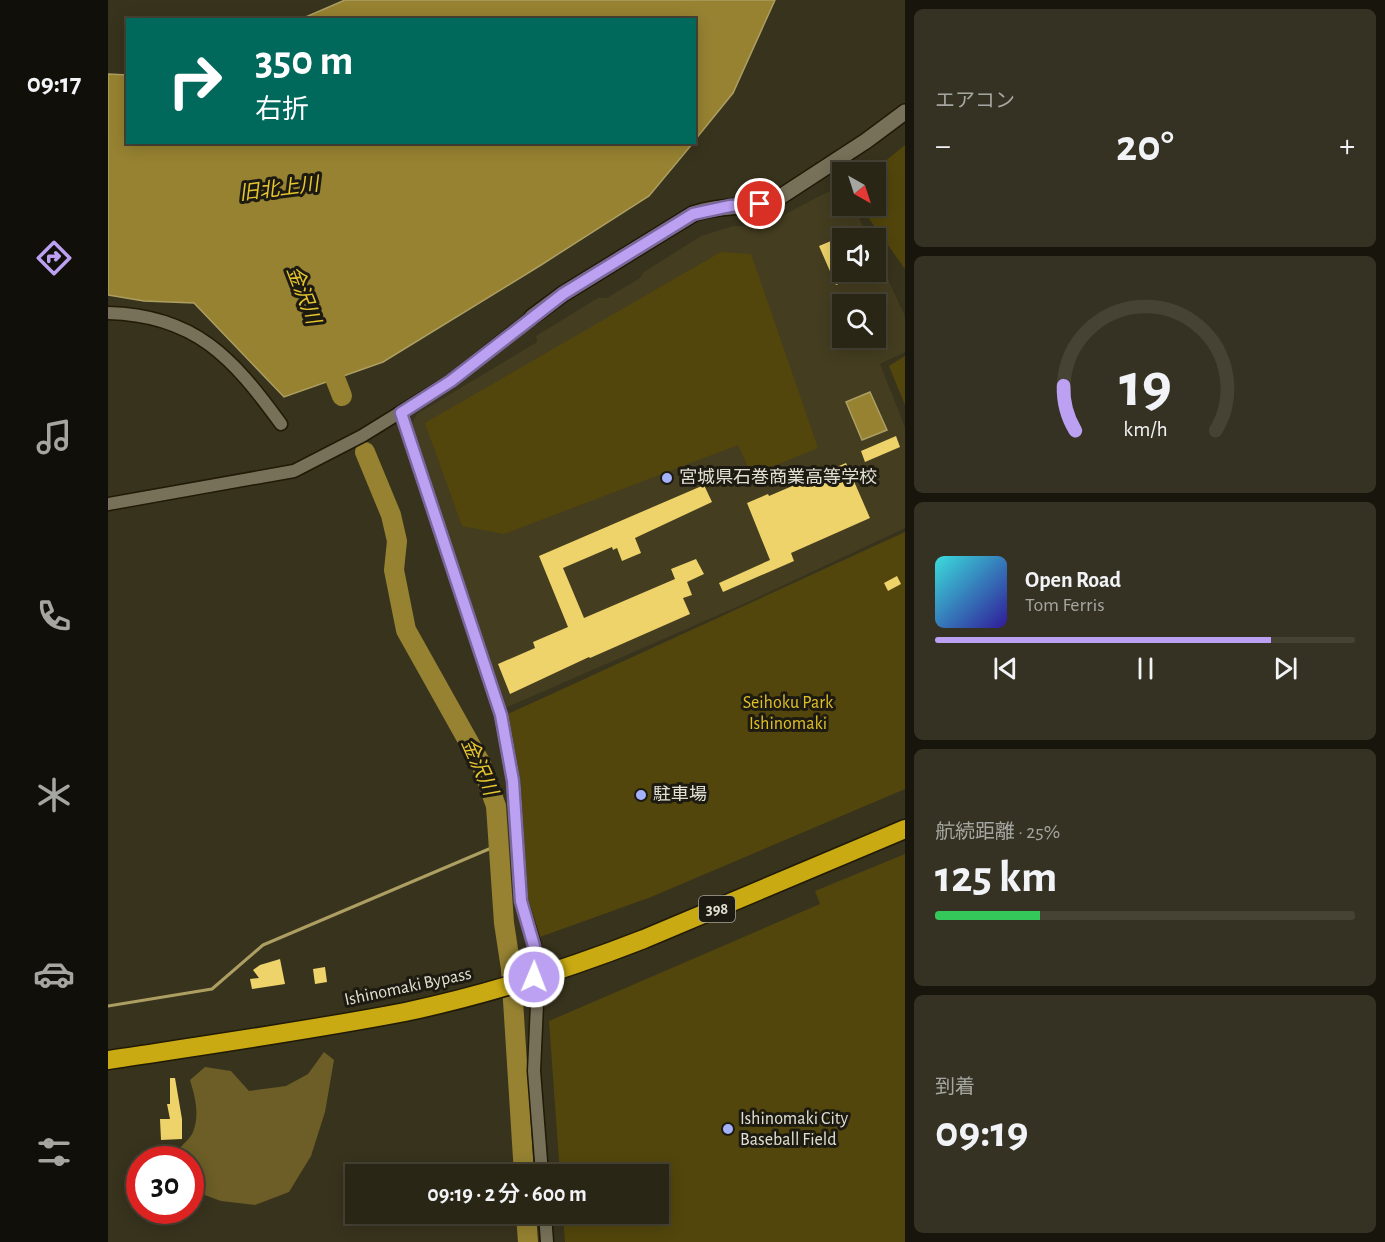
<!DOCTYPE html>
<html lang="ja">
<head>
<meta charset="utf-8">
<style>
  :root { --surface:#2a2616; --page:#363223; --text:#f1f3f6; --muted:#a5a5a1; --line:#464335; --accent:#bca0f2 }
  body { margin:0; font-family:"Alegreya Sans","Noto Sans JP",sans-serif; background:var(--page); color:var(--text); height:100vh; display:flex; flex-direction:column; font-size:22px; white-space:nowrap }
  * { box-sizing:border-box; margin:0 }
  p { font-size:20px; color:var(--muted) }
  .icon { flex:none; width:33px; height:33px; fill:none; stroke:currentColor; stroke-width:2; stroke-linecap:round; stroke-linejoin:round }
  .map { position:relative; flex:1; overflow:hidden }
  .side { display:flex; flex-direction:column; gap:9px; padding:9px; background:#17150c; width:480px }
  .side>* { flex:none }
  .guide { position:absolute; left:18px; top:18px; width:570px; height:126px; border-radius:0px; box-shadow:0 3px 15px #0003,0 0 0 2px var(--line); background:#00695c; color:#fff; overflow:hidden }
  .needle { width:39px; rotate:141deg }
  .fabs { position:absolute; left:724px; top:162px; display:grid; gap:12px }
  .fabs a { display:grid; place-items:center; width:54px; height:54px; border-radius:0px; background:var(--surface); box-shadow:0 3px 15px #0003,0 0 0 2px var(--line); font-size:30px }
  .speed { position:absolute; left:18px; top:1146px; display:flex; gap:12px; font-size:30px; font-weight:700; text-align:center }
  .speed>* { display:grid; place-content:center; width:78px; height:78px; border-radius:50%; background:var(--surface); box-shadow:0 3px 15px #0003,0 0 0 2px var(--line); line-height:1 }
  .speed .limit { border:9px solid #d22; background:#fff; color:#111 }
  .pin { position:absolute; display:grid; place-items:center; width:51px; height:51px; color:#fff; margin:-26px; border:3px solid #fff; border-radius:50%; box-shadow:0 2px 6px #0007 }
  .me { position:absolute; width:66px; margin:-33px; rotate:1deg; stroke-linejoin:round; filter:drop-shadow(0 0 4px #0008) }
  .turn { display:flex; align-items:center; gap:21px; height:126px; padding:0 30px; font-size:27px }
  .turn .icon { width:78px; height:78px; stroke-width:2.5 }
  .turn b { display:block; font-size:42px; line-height:51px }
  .big { font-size:45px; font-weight:600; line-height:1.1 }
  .side .tile { flex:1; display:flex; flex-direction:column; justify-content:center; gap:9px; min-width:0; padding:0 21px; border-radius:9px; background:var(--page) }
  .side .dial { align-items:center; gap:0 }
  .dial svg { height:156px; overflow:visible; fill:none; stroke:var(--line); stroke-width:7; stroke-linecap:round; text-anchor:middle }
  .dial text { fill:var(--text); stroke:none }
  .song { display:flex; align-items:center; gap:18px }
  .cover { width:72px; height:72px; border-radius:9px; background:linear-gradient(135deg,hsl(180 70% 55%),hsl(250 70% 35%)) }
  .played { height:6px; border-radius:3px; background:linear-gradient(90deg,var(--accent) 80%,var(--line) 80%) }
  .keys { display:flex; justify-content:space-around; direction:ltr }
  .heat { display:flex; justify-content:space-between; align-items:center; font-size:33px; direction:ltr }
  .charge { height:9px; border-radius:4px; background:linear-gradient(90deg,#34c759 25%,var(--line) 0) }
  .trip { position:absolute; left:237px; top:1164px; width:324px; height:60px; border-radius:0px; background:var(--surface); box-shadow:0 3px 15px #0003,0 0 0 2px var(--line); font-weight:600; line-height:60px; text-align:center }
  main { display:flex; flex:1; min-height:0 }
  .menu { display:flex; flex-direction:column; width:108px; justify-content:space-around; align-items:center; background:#110f09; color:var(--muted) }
  .menu .icon { width:42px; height:42px }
  .menu .selected { color:var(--accent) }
  .menu b { font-size:27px; color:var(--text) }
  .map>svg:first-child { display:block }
  .built { fill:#443d20; fill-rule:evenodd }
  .green { fill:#53460c }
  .forest { fill:#6c5e26 }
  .water { fill:#968231; stroke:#ad9e62; stroke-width:1.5 }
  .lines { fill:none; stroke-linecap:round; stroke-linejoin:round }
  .stream { stroke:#ad9e62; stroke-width:3 }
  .river { stroke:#968231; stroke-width:20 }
  .building { fill:#eed36a }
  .street-casing { stroke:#201a06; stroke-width:15 }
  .secondary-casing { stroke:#201a06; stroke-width:18 }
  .highway-casing { stroke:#201a06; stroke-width:21 }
  .street { stroke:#777159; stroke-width:12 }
  .secondary { stroke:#777159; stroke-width:15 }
  .highway { stroke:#c9aa13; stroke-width:18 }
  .route-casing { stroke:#7a689d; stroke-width:15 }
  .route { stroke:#bca0f2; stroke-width:10 }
  .poi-dot { fill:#a4b2fc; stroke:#1d1b11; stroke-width:2 }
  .labels { text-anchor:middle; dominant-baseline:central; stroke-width:6; stroke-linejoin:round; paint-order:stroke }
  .shield { fill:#1d1b11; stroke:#a8a599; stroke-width:1.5 }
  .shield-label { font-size:16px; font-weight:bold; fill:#e3e0d3 }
  .poi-label { font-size:18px; fill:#e3e0d3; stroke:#1d1b11; text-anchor:start }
  .park-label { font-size:18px; fill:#e1c026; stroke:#1d1b11 }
  .street-label { font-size:18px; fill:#e3e0d3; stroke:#1d1b11 }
  .water-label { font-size:20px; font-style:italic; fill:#e6c52f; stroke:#1d1b11 }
</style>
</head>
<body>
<main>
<nav class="menu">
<b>09:17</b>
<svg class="icon selected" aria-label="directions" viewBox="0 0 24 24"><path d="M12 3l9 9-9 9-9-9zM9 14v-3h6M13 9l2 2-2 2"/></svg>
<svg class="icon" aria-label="music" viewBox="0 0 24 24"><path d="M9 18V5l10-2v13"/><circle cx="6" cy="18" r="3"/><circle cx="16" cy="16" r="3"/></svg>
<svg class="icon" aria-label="phone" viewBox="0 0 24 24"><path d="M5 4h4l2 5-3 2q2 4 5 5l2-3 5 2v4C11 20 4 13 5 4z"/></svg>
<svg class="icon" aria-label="climate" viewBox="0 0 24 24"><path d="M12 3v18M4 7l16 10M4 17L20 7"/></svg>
<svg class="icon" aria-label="car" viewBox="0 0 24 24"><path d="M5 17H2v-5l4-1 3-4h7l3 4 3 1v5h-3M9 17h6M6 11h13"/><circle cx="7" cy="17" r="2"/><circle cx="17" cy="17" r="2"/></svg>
<svg class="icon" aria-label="filters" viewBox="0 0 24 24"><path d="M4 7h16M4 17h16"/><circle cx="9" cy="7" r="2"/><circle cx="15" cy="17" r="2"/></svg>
</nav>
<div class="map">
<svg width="797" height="1242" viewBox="0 0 797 1242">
  <rect width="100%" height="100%" fill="#38331d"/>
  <path class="built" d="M735 184V206H745L761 238H735V272H768V254L797 316V352L772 364 797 427V528L638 603 395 709 304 423 309 414 429 342 428 336 490 298H499L532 278 536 272 593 236 625 226H644L666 220ZM735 304H768V338H735Z"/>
  <g class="green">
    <path d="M797 145V269L752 206H768V172H764Z"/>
    <path d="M613 252 643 254 710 448 644 475 630 445 396 534 354 526 317 423Z"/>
    <path d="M797 356V405L781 366Z"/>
    <path d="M797 532V789L543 897 432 937 420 902 400 714Z"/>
    <path d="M797 854V1242H457L455 1214H550V1174H452L441 1021 712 904 707 891Z"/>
  </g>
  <path class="forest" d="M216 1052 226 1060 217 1112 203 1156 181 1192 147 1205 113 1201 83 1190 82 1160 67 1159C67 1148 81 1142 85 1132 92 1114 87 1097 82 1080L97 1067 123 1071 141 1091 178 1086 200 1074Z"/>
  <g class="water">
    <path d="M237 0H667L625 93 587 140 586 20 193 19Z"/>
    <path d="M0 74 19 75 20 142 585 143 541 196 433 265 275 362 176 397 86 303 36 301 0 295Z"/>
    <path d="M762 392 779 430 754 440 738 402Z"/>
  </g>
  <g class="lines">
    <path class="stream" d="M0 1006 104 989 155 945 381 849 390 847"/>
    <g class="river">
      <path d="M218 355 234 396"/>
      <path d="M257 452 283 515 289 541 286 570 298 630 373 764 388 806 396 923 403 969 416 1174"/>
      <path d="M418 1214 420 1242"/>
    </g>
  </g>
  <g class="building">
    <path d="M735 236V272H759L728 285 711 246Z"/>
    <path d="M788 436 792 447 757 462 753 451Z"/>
    <path d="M738 463 762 518 683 553 686 561 615 592 611 583 662 560 639 503 660 494 661 496Z"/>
    <path d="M596 485 604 502 527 538 533 553 514 561 509 548 505 550 504 547 455 568 476 618 567 579 563 569 588 559 596 574 579 582 584 595 575 598 582 614 482 658 481 657 402 694 390 664 427 648 425 642 460 627 431 556Z"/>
    <path d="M789 576 793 584 780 591 776 583Z"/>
    <path d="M172 959 177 984 144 989 142 979 151 978 145 970 152 965Z"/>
    <path d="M217 967 219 982 207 984 205 969Z"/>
    <path d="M62 1078H67L74 1119V1139L53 1140 52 1119H62L59 1104H62Z"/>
  </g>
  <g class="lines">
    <defs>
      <g id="street">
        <path d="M0 313C87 315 125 358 173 424"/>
        <path d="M293 413 393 715 405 781 413 901 427 946 426 977"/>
        <path d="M0 504 186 471 254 436 343 381 424 317"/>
        <path d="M427 990 429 1004 426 1071 434 1174"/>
        <path d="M437 1214 439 1242"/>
      </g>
      <path id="secondary" d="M424 317 455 294 585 214C612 204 642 209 669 199L758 141 797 112"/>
      <path id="highway" d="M0 1060C99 1045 198 1031 297 1012 378 995 459 969 536 939L797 829"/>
    </defs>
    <use href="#street" class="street-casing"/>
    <use href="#secondary" class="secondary-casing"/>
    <use href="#highway" class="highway-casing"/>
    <use href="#street" class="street"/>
    <use href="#secondary" class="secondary"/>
    <use href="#highway" class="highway"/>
  </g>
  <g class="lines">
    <defs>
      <path id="route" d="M426 977V946L413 901 405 781 393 715 293 413 343 381 455 294 585 214 622 206 652 204"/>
    </defs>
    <use href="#route" class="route-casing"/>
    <use href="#route" class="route"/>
  </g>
  <g class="poi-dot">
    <circle cx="559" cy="478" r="6"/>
    <circle cx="533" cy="795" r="6"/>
    <circle cx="620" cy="1129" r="6"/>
  </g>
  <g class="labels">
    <rect class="shield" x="591" y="896" width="36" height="26" rx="4.5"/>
    <g class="shield-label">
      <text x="609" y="909">398</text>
    </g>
    <g class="poi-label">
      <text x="571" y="478">宮城県石巻商業高等学校</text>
      <text x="545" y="795">駐車場</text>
      <text x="632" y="1119">Ishinomaki City<tspan x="632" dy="21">Baseball Field</tspan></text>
    </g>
    <g class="park-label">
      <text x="680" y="703">Seihoku Park<tspan x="680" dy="21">Ishinomaki</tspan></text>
    </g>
    <g class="street-label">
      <text transform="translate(300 987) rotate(-12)">Ishinomaki Bypass</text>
    </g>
    <g class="water-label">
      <text transform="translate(171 189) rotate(-7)">旧北上川</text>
      <text transform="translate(195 295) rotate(69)">金沢川</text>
      <text transform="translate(371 767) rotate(66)">金沢川</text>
    </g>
  </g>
</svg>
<div class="fabs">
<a><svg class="needle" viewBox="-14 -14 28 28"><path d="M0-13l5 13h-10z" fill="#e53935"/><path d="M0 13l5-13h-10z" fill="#a5a5a1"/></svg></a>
<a><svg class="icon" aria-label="sound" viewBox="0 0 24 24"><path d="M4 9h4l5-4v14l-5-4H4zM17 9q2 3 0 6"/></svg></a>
<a><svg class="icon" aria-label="search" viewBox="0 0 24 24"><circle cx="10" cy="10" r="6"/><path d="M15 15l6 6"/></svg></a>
</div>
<div class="speed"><div class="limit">30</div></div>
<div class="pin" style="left:652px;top:204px;background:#d93025"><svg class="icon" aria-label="arrive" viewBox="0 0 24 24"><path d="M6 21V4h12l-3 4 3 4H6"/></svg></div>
<svg class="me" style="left:426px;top:977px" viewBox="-20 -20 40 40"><circle r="17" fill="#bca0f2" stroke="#fff" stroke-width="3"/><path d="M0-11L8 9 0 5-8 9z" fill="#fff"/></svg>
<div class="trip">09:19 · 2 分 · 600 m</div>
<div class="guide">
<div class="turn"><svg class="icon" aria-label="right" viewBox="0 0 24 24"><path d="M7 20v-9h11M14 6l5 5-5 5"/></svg><div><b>350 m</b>右折</div></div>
</div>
</div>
<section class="side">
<div class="tile"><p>エアコン</p>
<div class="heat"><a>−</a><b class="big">20°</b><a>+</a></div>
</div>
<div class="tile dial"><svg viewBox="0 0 100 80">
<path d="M14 69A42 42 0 1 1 86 69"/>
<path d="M14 69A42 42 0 0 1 8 46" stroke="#bca0f2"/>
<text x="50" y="56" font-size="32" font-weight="700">19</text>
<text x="50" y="72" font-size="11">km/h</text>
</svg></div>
<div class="tile">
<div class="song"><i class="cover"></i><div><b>Open Road</b><p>Tom Ferris</p></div></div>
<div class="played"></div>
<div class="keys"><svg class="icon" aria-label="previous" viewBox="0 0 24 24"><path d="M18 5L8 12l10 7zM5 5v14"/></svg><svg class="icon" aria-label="pause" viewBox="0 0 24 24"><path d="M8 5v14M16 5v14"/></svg><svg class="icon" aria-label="next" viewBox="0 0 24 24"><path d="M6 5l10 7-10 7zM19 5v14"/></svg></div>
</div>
<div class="tile"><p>航続距離 · 25%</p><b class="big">125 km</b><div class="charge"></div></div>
<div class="tile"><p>到着</p><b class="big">09:19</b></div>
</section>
</main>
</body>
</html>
